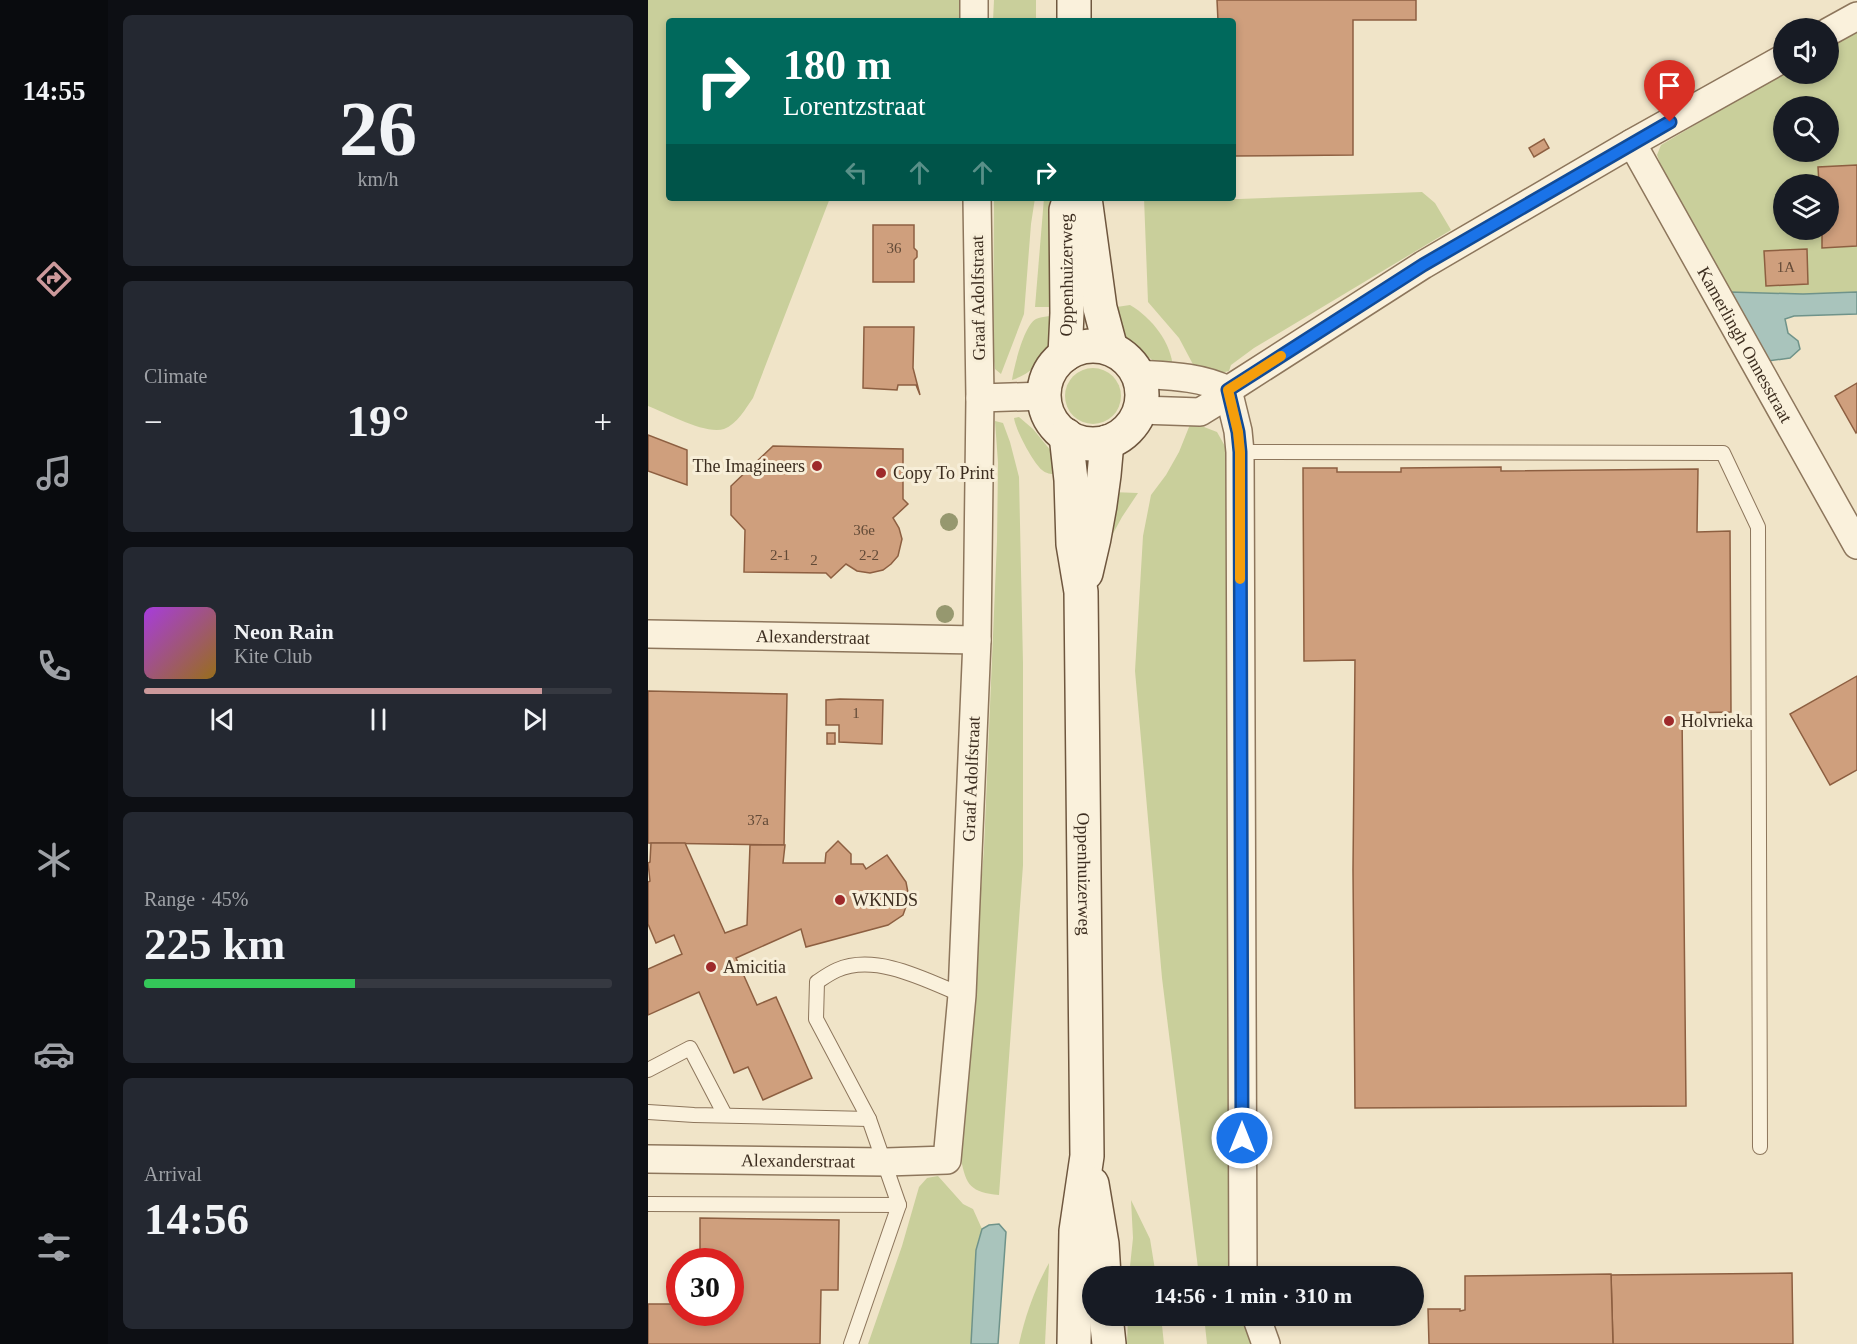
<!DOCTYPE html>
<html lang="en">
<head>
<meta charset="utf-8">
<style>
  :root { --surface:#171b24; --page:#242831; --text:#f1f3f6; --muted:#9ea1a6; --line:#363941; --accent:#cc999b }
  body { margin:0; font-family:"Times New Roman",serif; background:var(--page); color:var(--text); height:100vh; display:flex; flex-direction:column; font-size:22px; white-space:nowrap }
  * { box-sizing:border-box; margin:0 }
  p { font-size:20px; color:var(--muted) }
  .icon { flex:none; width:33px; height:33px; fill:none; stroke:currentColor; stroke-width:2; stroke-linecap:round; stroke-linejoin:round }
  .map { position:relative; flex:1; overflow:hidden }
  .sheet { display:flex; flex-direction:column; gap:15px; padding:15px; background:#0d0f14; width:540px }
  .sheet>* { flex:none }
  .banner { position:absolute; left:18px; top:18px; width:570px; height:183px; border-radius:6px; box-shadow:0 3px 9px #0003; background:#00695c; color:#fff; overflow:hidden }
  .controls { position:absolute; left:1125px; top:18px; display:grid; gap:12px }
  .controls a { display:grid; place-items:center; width:66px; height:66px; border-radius:50%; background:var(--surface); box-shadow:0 3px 9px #0003; font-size:30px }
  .speed { position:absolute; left:18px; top:1248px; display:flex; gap:12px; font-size:30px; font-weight:700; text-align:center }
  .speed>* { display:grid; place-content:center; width:78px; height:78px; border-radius:50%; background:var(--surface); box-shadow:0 3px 9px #0003; line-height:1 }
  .speed .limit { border:9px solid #d22; background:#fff; color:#111 }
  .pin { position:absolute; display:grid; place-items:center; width:51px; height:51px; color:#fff; margin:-62px -26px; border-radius:50% 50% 50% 0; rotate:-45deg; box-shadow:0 0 6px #0007 }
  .pin .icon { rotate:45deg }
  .me { position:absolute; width:66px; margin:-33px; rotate:0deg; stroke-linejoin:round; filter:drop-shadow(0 0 4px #0008) }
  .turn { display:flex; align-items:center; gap:21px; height:126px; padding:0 18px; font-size:27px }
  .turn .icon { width:78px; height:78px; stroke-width:2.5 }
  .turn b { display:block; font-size:42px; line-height:51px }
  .lanes { display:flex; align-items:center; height:57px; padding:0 18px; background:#0003; justify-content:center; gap:30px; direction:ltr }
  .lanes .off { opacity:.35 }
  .big { font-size:45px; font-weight:700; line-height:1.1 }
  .sheet .tile { flex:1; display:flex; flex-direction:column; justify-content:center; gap:9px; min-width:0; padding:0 21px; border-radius:9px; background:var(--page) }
  .sheet .dial { align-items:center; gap:0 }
  .dial b { font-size:78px; line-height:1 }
  .song { display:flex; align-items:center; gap:18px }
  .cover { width:72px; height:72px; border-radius:9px; background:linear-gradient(135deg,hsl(280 70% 55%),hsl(40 70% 35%)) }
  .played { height:6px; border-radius:3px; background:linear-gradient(90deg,var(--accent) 85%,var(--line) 85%) }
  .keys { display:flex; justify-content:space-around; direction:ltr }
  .heat { display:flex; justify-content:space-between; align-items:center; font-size:33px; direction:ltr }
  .charge { height:9px; border-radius:4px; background:linear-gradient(90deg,#34c759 45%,var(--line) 0) }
  .trip { position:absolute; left:434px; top:1266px; width:342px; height:60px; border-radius:30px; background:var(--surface); box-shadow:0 3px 9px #0003; font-weight:700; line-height:60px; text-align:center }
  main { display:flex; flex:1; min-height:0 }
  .menu { display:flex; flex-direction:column; width:108px; justify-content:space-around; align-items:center; background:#090b0e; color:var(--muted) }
  .menu .icon { width:42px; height:42px }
  .menu .on { color:var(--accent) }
  .menu b { font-size:27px; color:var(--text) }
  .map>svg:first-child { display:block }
  .green { fill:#c9cf9b; fill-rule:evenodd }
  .water { fill:#a9c4bc; stroke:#6f938a; stroke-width:1.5 }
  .building { fill:#cf9f7d; stroke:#8d5f41; stroke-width:1.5 }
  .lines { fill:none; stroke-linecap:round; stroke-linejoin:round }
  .service-casing { stroke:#8d765c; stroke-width:16 }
  .minor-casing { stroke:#8d765c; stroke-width:30 }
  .secondary-casing { stroke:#6f573f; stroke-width:36 }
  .service { stroke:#faf1dc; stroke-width:14 }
  .minor { stroke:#faf1dc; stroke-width:27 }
  .secondary { stroke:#faf1dc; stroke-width:33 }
  .tree { fill:#96986f }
  .route-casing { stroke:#114b97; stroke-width:15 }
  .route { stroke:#1a73e8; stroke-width:10 }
  .slow { stroke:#f59e0b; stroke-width:10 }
  .poi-dot { fill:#9e2a2b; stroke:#f7eed8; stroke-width:2 }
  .labels { text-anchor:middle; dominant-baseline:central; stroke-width:6; stroke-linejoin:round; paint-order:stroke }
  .number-label { font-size:15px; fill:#624a37 }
  .street-label { font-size:18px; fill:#3d2e20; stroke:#f7eed8 }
  .poi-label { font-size:18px; fill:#3d2e20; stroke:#f7eed8; text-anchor:start }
</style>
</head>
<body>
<main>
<nav class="menu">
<b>14:55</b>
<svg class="icon on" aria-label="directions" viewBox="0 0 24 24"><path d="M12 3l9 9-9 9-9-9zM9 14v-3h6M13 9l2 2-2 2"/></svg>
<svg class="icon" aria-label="music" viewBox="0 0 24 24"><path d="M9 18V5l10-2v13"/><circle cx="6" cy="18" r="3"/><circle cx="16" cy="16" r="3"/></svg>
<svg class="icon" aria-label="phone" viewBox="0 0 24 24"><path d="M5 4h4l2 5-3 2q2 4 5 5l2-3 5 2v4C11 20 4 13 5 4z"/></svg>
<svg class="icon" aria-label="climate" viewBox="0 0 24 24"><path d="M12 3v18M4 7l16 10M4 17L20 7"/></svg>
<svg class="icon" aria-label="car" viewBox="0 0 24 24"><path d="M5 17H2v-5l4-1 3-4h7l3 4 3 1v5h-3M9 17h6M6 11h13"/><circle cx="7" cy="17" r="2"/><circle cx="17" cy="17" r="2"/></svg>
<svg class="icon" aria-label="filters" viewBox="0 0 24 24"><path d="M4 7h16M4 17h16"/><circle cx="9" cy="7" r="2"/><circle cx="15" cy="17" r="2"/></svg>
</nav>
<section class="sheet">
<div class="tile dial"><b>26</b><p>km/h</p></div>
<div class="tile"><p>Climate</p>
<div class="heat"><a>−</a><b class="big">19°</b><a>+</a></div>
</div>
<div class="tile">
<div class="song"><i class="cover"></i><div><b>Neon Rain</b><p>Kite Club</p></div></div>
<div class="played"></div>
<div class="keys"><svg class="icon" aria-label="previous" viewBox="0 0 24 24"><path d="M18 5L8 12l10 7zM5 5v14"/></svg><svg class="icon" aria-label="pause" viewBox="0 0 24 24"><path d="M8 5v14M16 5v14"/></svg><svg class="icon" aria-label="next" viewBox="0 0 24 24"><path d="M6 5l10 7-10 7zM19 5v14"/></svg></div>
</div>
<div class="tile"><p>Range · 45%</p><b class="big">225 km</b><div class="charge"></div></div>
<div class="tile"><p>Arrival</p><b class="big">14:56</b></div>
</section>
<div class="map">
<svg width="1209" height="1344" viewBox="0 0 1209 1344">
  <rect width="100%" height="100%" fill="#f0e4c8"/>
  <g class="green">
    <path d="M0 0H320V21H21V198H182L105 398C98 408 89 424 76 429 58 435 18 413 0 406Z"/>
    <path d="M346 0H388V21H345Z"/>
    <path d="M1209 29V292L1155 294 1081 292 1021 187 1009 155 1013 145 1135 73 1180 74 1181 46ZM1136 106H1180V152H1136ZM1136 184H1180V230H1136Z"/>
    <path d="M774 192 787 203 803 230 606 348 583 365 581 371 569 374 548 370 531 338 500 302 496 198 591 199Z"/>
    <path d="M346 198H387L383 224 376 314 353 374 347 369 345 353Z"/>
    <path d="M396 198H410L413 307H387Z"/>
    <path d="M482 305C504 318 523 342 525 368L511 365 479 341 471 332 462 308Z"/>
    <path d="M412 315C404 345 396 369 364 380 366 367 376 325 388 319 395 316 405 316 412 315Z"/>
    <circle cx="445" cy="396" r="28"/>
    <path d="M371 417 385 429 408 457 413 474C406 474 400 475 394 470 385 462 368 431 366 418Z"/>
    <path d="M347 421 355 423 362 442 371 477 375 663V865L351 1195C323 1192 318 1186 313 1159L336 848 349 541 350 463Z"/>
    <path d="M543 422 569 432 578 448 580 1018 584 1276H551L514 978 487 671 495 536 503 495 518 475 531 452Z"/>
    <path d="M463 492 490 493 474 517 462 539Z"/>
    <path d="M290 1176 315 1204 325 1209 334 1229 328 1250 323 1344H220L254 1246 271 1187 279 1178Z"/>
    <path d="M483 1200 502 1239 508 1276H481L485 1238Z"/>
    <path d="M401 1263 397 1344H371C377 1316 387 1288 401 1263Z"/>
    <path d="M480 1316H513L516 1344H479Z"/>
    <path d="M556 1316H596L606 1344H559Z"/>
  </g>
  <g class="water">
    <path d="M1081 292 1155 294 1209 292V314L1146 316 1137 319 1140 333 1150 341 1152 349 1142 358 1120 361Z"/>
    <path d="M351 1224 358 1232 350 1344H323L328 1250 334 1229 341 1225Z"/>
  </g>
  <g class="building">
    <path d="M569 0H768V20H705V155L585 156V21H570Z"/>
    <path d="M896 139 901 148 886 157 881 148Z"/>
    <path d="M1209 165V246L1174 248V230H1180V184H1171L1170 167Z"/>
    <path d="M225 225H266V248L269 251V257L266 260V282H225Z"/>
    <path d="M1159 249 1160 284 1118 286 1116 251Z"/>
    <path d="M216 327H266L265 368 272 395 268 385H250L249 390 215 388Z"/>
    <path d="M1209 383V432L1208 433 1187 396Z"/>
    <path d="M0 435 39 450V485L0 471Z"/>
    <path d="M125 446 255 449V499L260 504 245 518 251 528 254 539 250 556 243 564 235 570 222 573 209 571 198 564 183 578 178 573 96 572 97 530 83 515V486Z"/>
    <path d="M853 467V471L1050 469 1049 532 1082 531 1083 712 1034 713 1038 1106 707 1108 705 870 707 660 656 661 655 468H689V472H753V468Z"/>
    <path d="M1209 676V770L1182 785 1142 714Z"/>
    <path d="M0 691 139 694 136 845 0 843Z"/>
    <path d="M192 699 235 700 234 744 191 742V725H178V700Z"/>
    <rect x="179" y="733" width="8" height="11"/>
    <path d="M190 841 203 854V864H215L218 869 239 855 258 882 261 898 255 915 240 925 158 947 153 929 88 958 109 1005 128 997 164 1078 115 1100 100 1067 86 1073 51 992 0 1015V969L34 954 26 935 8 943 0 924V882L2 881 0 863 2 862 3 843H37L77 933 99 925 102 845H137L135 863H177L178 853Z"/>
    <path d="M52 1218 191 1220 190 1290H173L172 1344H0V1304H32V1312H82V1262H52Z"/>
    <path d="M1144 1273 1145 1344H965L963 1275Z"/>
    <path d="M963 1274 965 1344H781L780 1309H812V1311L817 1310V1276Z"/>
  </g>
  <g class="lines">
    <defs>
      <g id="service">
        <path d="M592 452 1075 453 1110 527 1112 1147"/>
        <path d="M0 1070 42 1048 77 1115"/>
        <path d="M0 1112 46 1115 221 1119"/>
        <path d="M0 1204 251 1205"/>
        <path d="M203 1344 251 1205 221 1119 168 1019 169 982C175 978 182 973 189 970 228 953 278 980 314 995"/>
      </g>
      <g id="minor">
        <path d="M326 0V21"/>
        <path d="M1180 32 1209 16"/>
        <path id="s1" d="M984 143 1209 545"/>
        <path d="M490 374C521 376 551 376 580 390L590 431 592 452 595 1276"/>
        <path d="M332 398 397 396"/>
        <path d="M492 410 552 412 565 404 580 390 775 265 984 143 1136 58"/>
        <path id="s2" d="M0 634 329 640"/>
        <path id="s3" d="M0 1159 238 1162 299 1160 314 995 329 640 332 398 329 198"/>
        <path d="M608 1316 618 1344"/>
      </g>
      <g id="secondary">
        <path d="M426 0V21"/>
        <path d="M437 198 452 308 463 349"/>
        <circle cx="445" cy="395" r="49"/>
        <path id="s4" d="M417 355 419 313 418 210 422 198"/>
        <path id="s5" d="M418 435 423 480 425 544 433 592 439 1156 428 1231 426 1344"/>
        <path d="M438 573C449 530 456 486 459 442"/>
        <path d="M444 1184 454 1244 456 1276"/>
        <path d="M458 1316 461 1344"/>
      </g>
    </defs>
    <use href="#service" class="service-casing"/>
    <use href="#minor" class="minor-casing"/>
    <use href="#secondary" class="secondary-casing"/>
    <use href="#service" class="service"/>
    <use href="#minor" class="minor"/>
    <use href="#secondary" class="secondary"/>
  </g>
  <g class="tree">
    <circle cx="301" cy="522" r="9"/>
    <circle cx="297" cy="614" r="9"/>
  </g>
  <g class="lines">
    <defs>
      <path id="route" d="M594 1138 592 452 590 432 580 390 775 265 1022 122"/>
    </defs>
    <use href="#route" class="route-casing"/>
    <use href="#route" class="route"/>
    <path class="slow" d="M592 579V452L590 432 580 390 633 356"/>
  </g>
  <g class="poi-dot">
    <circle cx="169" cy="466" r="6"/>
    <circle cx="233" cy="473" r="6"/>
    <circle cx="1021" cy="721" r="6"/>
    <circle cx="192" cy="900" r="6"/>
    <circle cx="63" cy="967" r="6"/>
  </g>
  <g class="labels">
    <g class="number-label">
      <text x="246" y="248">36</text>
      <text x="1138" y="267">1A</text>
      <text x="216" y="530">36e</text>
      <text x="132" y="555">2-1</text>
      <text x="221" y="555">2-2</text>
      <text x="166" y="560">2</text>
      <text x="208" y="713">1</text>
      <text x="110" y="820">37a</text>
    </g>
    <g class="street-label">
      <text stroke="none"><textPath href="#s4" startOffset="80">Oppenhuizerweg</textPath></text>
      <text transform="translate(330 298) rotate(-91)">Graaf Adolfstraat</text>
      <text stroke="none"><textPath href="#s1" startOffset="231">Kamerlingh Onnesstraat</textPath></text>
      <text stroke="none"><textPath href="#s2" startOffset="165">Alexanderstraat</textPath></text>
      <text stroke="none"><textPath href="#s3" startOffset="681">Graaf Adolfstraat</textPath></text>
      <text stroke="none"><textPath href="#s5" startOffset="440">Oppenhuizerweg</textPath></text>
      <text stroke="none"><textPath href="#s3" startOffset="150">Alexanderstraat</textPath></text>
    </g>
    <g class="poi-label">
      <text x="157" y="466" text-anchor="end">The Imagineers</text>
      <text x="245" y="473">Copy To Print</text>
      <text x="1033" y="721">Holvrieka</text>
      <text x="204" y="900">WKNDS</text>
      <text x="75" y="967">Amicitia</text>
    </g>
  </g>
</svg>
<div class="controls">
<a><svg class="icon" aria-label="sound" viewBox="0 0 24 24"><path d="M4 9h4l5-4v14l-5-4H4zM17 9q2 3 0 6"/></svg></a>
<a><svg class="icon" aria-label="search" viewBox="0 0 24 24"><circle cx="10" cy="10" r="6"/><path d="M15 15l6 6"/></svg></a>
<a><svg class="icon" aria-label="layers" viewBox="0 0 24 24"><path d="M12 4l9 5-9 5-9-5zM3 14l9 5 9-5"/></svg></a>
</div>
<div class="speed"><div class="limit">30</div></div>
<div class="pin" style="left:1022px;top:122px;background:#d93025"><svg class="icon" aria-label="arrive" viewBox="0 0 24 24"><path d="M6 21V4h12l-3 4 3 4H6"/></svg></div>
<svg class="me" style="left:594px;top:1138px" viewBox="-20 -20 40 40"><circle r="17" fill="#1a73e8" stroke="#fff" stroke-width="3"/><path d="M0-11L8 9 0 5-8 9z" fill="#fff"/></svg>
<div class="trip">14:56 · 1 min · 310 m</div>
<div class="banner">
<div class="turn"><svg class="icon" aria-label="right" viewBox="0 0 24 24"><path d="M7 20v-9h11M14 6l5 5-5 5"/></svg><div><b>180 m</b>Lorentzstraat</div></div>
<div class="lanes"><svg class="icon off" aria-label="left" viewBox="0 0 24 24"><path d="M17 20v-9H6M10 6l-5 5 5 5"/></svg><svg class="icon off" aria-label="ahead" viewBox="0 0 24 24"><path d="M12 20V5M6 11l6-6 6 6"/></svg><svg class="icon off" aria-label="ahead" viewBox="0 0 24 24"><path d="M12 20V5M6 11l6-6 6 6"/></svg><svg class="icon" aria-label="right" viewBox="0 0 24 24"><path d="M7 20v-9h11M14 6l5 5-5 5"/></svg></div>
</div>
</div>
</main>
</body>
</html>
